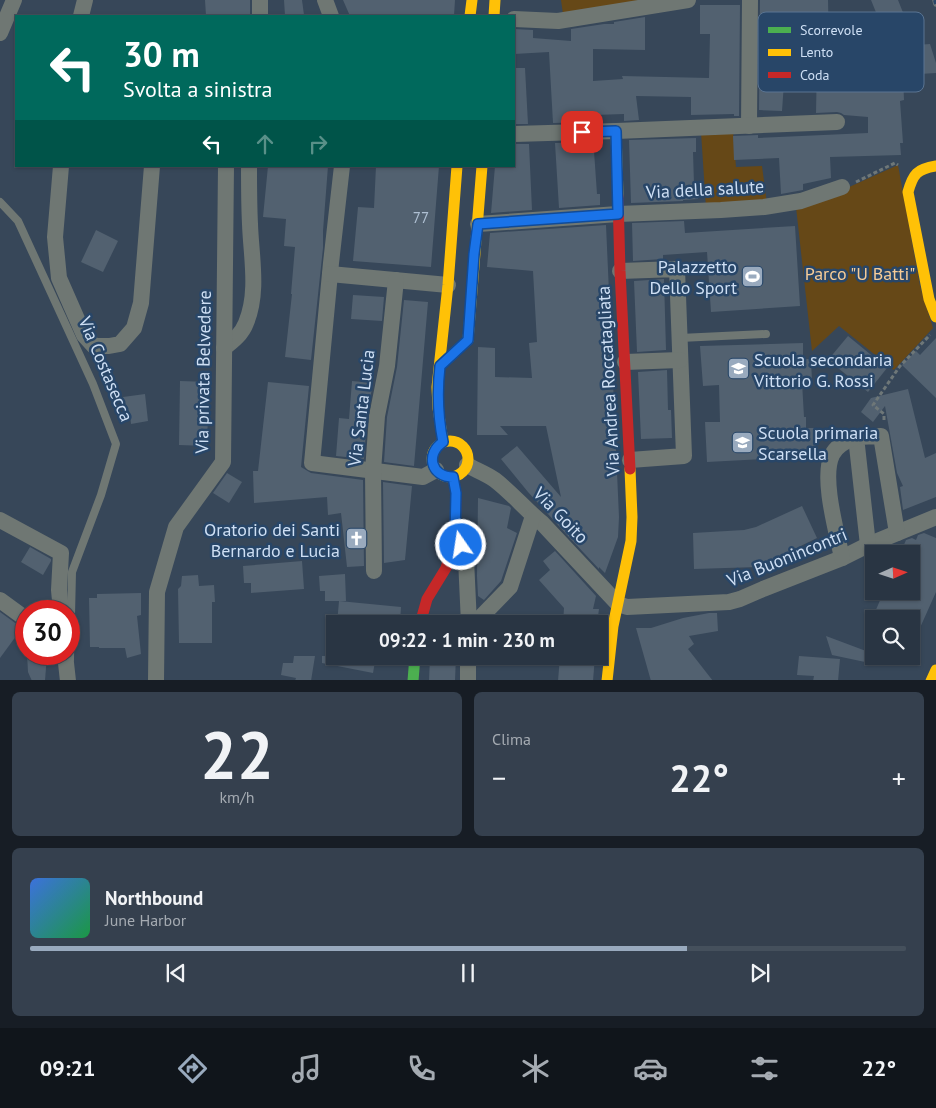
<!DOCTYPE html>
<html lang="it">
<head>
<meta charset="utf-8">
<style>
  :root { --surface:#293543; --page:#35404e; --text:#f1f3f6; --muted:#a5abb2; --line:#45505c; --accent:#99aabe }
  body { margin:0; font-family:"PT Sans",sans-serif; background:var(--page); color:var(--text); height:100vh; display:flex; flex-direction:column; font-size:19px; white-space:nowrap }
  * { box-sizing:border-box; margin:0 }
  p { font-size:16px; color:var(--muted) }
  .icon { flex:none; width:28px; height:28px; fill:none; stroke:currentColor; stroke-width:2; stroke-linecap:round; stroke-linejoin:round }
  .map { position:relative; height:680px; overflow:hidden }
  .side { display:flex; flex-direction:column; gap:12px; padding:12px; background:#171d25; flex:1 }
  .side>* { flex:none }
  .top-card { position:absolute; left:15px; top:15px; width:500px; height:152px; border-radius:0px; box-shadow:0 1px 4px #0004,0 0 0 1px var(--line); background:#00695c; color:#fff; overflow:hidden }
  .needle { width:32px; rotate:87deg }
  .buttons { position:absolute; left:865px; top:545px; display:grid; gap:10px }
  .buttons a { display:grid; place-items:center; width:55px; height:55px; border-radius:0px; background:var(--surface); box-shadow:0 1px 4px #0004,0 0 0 1px var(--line); font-size:25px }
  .speed { position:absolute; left:15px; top:600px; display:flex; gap:10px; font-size:25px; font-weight:700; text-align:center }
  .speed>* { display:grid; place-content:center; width:65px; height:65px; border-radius:50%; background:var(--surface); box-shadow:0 1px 4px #0004,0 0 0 1px var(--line); line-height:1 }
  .speed .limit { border:8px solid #d22; background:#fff; color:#111 }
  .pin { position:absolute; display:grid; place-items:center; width:42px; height:42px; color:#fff; margin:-21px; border-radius:10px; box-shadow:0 2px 8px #0006 }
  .me { position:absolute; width:55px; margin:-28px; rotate:347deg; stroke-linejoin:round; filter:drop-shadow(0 0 4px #0008) }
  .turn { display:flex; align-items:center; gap:18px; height:105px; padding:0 25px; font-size:22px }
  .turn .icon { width:65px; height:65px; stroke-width:2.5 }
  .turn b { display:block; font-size:35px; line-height:42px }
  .lanes { display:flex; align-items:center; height:48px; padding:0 25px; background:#0003; justify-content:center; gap:25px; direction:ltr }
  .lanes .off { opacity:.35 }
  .big { font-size:38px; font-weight:800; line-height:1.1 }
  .side .tile { flex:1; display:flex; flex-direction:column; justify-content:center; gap:8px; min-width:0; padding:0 18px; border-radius:8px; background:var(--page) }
  .side .dial { align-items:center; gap:0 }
  .dial b { font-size:65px; line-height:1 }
  .song { display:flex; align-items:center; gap:15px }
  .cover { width:60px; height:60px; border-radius:8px; background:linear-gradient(135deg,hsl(220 70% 55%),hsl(140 70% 35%)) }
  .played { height:5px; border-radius:2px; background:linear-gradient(90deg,var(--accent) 75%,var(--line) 75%) }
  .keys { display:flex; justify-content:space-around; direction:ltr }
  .heat { display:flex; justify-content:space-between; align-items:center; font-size:28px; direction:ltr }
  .side .tiles { flex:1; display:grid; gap:12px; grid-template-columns:1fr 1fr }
  .tile:last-child { grid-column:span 2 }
  .trip { position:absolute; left:326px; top:615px; width:282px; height:50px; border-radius:0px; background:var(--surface); box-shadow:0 1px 4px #0004,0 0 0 1px var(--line); font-weight:800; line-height:50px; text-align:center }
  .tabs { display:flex; height:80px; justify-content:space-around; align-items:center; background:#10151b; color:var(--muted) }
  .tabs .icon { width:35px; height:35px }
  .tabs .selected { color:var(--accent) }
  .tabs b { font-size:22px; color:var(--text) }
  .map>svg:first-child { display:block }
  .green { fill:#664817 }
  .building { fill:#526170 }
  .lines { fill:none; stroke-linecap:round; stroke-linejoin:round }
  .path { stroke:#6e7778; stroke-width:3; stroke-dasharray:4 2.5; stroke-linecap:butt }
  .lane { stroke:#6f7773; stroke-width:8 }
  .street { stroke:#6f7773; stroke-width:16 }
  .fast { stroke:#4caf50; stroke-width:11 }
  .slow { stroke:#ffc107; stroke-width:11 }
  .jam { stroke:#c62828; stroke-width:11 }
  .rail-casing { stroke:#6e7778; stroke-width:5.5 }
  .rail { stroke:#284668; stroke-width:4; stroke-dasharray:11; stroke-linecap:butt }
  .route-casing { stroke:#114b97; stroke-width:12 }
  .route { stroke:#1a73e8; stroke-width:9 }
  .labels { text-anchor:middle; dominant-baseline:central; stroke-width:5; stroke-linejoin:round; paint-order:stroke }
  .number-label { font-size:15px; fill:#afc0d3 }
  .street-label { font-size:18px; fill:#cedff4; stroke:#284668 }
  .poi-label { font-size:18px; fill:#cedff4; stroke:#284668; text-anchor:end }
  .park-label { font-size:18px; fill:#f6cc97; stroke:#284668 }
  .key { fill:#284668; stroke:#5a7492; stroke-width:1 }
  .key-label { font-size:14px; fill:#cedff4 }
</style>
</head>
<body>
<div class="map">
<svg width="936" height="681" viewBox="0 0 936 681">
  <rect width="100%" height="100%" fill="#374759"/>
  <g class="green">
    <path d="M561 0H660L563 14Z"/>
    <path d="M733 131 736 167 762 166 767 204 706 208 701 132Z"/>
    <path d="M898 165 920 286 933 328 894 370 839 326 812 351 796 207 847 188Z"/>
  </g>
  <g class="building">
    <path d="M205 0H250V16H206Z"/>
    <path d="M284 0H302L304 15 285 16Z"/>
    <path d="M343 0H455L454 16H350Z"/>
    <path d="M760 0H828L829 48 783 49 781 83H784L782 111 759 110Z"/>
    <path d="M871 0H898L916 45 930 44 936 63V73L903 75 904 100 900 101 903 143H900L901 155 830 157 831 178 803 184V190L781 194 779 158 734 160 733 136 758 135V138L868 133V117L844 115 841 113 837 112 816 113 817 62H841V65L890 64V47Z"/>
    <path d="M700 5H740L739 116H734V114L691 115V97L636 96 639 120 624 121V114L594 115 595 122 553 123 549 52 514 54V29L533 30V38L571 41V29L604 24H614V22L645 17V50L593 49V81L623 79 622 76 709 78 710 34H700Z"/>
    <path d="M514 68H525L528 124H514Z"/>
    <path d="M696 138V152H693L694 184H697L698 199 683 200V201L631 203 629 140Z"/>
    <path d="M596 142V151H594L597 194H600V205L559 208 555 143Z"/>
    <path d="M514 144H529L532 210 491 213 495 166H514Z"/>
    <path d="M268 166H328L323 231V248L311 360 285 357 292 294H291L295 247 284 246 286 219 263 217Z"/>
    <path d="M376 166H439L431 267 353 261 358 207 374 208Z"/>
    <path d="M684 221 685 233 795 226 800 306 711 312 707 252 663 255V259L633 261 632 223Z"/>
    <path d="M606 225 619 517 618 537 605 573 599 567V569L568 536 528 492 501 459 517 446 561 497 546 426H500L508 435H477L478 347 495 348V377L532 378 529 343 537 342 533 271 487 267 490 233Z"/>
    <path d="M96 230 118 241 103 272 81 262Z"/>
    <path d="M664 279 666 350 637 352 634 281Z"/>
    <path d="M353 295 384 297 382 321 351 319Z"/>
    <path d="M404 300 428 302 414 466 384 462 387 417 397 367Z"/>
    <path d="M848 336 887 368 868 392 828 360Z"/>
    <path d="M936 338V398L902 365 916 351 920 355Z"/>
    <path d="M803 343V359H811L812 381 802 382 804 417H806V428H815L816 449 806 450V457L707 462 705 422H720L719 385 703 386 700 346Z"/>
    <path d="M667 370 668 410H671L672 438 641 439 638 372Z"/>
    <path d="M180 381 209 382 207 446 179 445Z"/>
    <path d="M352 381 373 383 367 415 364 459 336 456 339 418 349 419Z"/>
    <path d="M268 382 309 386 301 467 311 473 363 480 364 566 347 567 341 513 328 515 327 497 254 503 253 471H258Z"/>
    <path d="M908 389 925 458 936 453V497L903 510 900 487 903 486 897 473 885 406 873 422 861 412 871 398Z"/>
    <path d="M145 394 148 421 131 424 130 414 125 415 123 397Z"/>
    <path d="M227 473 242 482 229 503 213 493Z"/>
    <path d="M383 482 412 486 405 560 384 563Z"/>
    <path d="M478 498 509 506 511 508 507 528 517 533 501 581 484 600 478 596 477 576Z"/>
    <path d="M802 506 817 538 758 567 694 569 693 533 744 530 756 527Z"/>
    <path d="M924 533 936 538V592L911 648V619H872L884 591H911V554H900L906 540 912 538 916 540 918 535Z"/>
    <path d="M30 547 51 559V561L43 575 21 562Z"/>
    <path d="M555 551 596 596 593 609H599L597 624H563L564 608 539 580 550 570 543 561Z"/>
    <path d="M302 561 304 589 251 593V583H244L243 566Z"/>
    <path d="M345 574 346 601H325V591H320L319 576Z"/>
    <path d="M198 575 199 586 214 585 215 602H212V643H179L178 589 181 586 182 576Z"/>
    <path d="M141 593V615L137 616 141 654 127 658 125 648H99V647H90L89 598H97V594Z"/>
    <path d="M339 601 401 607 400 624H337Z"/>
    <path d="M0 612 22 628 0 658Z"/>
    <path d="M709 613H717L718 631 689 636 694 644 688 649 713 681H651L636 628H651L683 618Z"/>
    <path d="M826 636 874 654V656H879L886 659 884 666 832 655Z"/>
    <path d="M27 654H47L45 681H32L28 672Z"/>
    <path d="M294 656H315L311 681H295L296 678 281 675 283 663H293Z"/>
    <path d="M322 656H376L373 673 322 663Z"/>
    <path d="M430 656H456L455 681H429Z"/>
    <path d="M560 656H595L593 681H558Z"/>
    <path d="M799 656 840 659 838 681H813L814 676 797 675Z"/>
  </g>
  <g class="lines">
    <g class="path">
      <path d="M856 182 895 163 898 165"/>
      <path d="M884 420V414L873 405 900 366 930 335"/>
    </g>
    <g class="lane">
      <path d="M0 202 18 221 93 384 116 444 101 495 72 572 70 659"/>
      <path d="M680 338 766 334"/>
    </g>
    <g class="street">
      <path d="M325 0 331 16"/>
      <path d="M81 16 85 0"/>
      <path d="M260 16V0"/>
      <path d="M514 19 558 21 688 0"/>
      <path d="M0 33 14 0"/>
      <path d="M749 126 750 0"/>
      <path d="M514 134 616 131 837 122"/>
      <path d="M61 166 55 237 59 278 84 335 94 346H109L120 344 134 328 141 303 152 166"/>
      <path d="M342 166 331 263 312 463 423 477 436 470"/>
      <path d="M478 224 618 214 721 210 764 207 801 201 842 187"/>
      <path d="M620 271 677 269 684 456 630 460"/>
      <path d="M330 274 448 285"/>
      <path d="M224 348C233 341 242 334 246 323 259 292 251 256 250 224 249 205 249 185 249 166"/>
      <path d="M625 362 680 360"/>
      <path d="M467 465C476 470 487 474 495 480 512 493 526 510 542 523L618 604 627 607 729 602 740 599 763 589 842 558 868 545 936 517"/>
      <path d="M0 520 61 553 59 590 61 611"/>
      <path d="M455 539 461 545 466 559 469 624"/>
      <path d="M868 545 856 437 881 436 897 533"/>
      <path d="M842 558C837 533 821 478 832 455 836 446 848 440 856 437"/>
      <path d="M374 571 373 471 377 416 387 366 396 280"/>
      <path d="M0 600 26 619"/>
      <path d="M469 620H478L510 587 533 516"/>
      <path d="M65 654 68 681"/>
      <path d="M156 681 157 592 176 527 223 462 226 166"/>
      <path d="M468 681V656"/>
    </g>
    <path class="fast" d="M413 681 415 656"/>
    <g class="slow">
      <path d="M470 16 472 0"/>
      <path d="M494 16 495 0"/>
      <path d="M616 131 618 196"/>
      <path d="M936 166C917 169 913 174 908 192L929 299 936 317"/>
      <path d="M440 366 468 340 482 166"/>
      <circle cx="450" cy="459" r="18"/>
      <path d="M443 442 438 408 437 387 448 285 457 166"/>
      <path d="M607 681 613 626 631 541 632 517 630 469"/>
      <path d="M931 681 936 670"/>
    </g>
    <g class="jam">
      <path d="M618 196 620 271 630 469"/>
      <path d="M420 624 427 599 446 568 455 539 456 493 453 477"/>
    </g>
    <defs>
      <path id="rail" d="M935 0 936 4"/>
    </defs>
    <use href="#rail" class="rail-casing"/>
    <use href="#rail" class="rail"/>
  </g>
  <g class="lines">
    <defs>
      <path id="route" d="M461 545 455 539 456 493 453 477C431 477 425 454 443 442 438 417 437 392 440 366L468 340 474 254 478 224 618 214 616 131 582 132"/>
    </defs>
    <use href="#route" class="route-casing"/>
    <use href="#route" class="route"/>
  </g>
  <defs>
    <symbol id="stadium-square" viewBox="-11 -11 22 22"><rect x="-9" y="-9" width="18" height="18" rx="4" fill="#99aabe" stroke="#284668"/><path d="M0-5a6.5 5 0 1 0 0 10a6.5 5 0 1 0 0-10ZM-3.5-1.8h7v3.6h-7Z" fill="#fff"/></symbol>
    <symbol id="school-square" viewBox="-11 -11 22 22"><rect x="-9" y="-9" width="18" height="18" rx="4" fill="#99aabe" stroke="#284668"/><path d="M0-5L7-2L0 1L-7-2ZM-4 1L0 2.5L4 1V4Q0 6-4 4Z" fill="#fff"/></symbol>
    <symbol id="church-square" viewBox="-11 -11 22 22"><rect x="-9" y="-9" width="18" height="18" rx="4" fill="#99aabe" stroke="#284668"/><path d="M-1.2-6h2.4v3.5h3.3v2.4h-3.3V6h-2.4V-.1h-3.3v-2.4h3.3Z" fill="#fff"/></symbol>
  </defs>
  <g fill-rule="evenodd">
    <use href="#stadium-square" x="740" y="264" width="25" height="25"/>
    <use href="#school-square" x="726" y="356" width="25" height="25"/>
    <use href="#school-square" x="730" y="430" width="25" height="25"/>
    <use href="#church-square" x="344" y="526" width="25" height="25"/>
  </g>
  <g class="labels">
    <g class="number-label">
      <text x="421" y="217">77</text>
    </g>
    <g class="street-label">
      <text transform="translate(705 189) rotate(-3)">Via della salute</text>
      <text transform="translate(106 369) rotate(67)">Via Costasecca</text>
      <text transform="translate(203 372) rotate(-89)">Via privata Belvedere</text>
      <text transform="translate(608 381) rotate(-93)">Via Andrea Roccatagliata</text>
      <text transform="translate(361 408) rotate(-83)">Via Santa Lucia</text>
      <text transform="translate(561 515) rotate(46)">Via Goito</text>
      <text transform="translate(787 557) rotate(-22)">Via Buonincontri</text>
    </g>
    <g class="poi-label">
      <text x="737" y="266">Palazzetto<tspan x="737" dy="21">Dello Sport</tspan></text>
      <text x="754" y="359" text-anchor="start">Scuola secondaria<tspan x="754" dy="21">Vittorio G. Rossi</tspan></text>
      <text x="758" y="432" text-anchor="start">Scuola primaria<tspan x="758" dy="21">Scarsella</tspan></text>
      <text x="340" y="529">Oratorio dei Santi<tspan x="340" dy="21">Bernardo e Lucia</tspan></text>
    </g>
    <g class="park-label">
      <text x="860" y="273">Parco "U Batti"</text>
    </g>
  </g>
  <rect x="758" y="12" width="166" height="80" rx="8" class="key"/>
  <rect x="768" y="27" width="23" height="6" fill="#4caf50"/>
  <rect x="768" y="49" width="23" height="7" fill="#ffc107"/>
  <rect x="768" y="72" width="23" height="6" fill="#c62828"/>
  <g class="key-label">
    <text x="800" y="35">Scorrevole</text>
    <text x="800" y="57">Lento</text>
    <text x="800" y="80">Coda</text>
  </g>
</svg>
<div class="buttons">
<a><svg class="needle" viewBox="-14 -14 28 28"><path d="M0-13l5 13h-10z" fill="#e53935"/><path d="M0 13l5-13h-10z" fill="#a5abb2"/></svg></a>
<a><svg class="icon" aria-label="search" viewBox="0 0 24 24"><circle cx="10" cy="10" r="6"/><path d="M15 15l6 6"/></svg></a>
</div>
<div class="speed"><div class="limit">30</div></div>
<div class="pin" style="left:582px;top:132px;background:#d93025"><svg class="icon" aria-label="arrive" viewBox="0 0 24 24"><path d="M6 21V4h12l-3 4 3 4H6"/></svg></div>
<svg class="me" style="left:461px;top:545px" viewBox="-20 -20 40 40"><circle r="17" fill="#1a73e8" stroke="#fff" stroke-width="3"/><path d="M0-11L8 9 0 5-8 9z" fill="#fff"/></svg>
<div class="trip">09:22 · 1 min · 230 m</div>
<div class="top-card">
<div class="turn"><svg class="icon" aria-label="left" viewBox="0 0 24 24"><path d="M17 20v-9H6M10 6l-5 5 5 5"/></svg><div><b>30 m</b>Svolta a sinistra</div></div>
<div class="lanes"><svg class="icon" aria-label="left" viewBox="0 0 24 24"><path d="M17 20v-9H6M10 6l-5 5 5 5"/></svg><svg class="icon off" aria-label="ahead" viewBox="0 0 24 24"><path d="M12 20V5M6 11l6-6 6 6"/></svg><svg class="icon off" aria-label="right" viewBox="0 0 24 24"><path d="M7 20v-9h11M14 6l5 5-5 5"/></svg></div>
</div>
</div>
<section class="side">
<div class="tiles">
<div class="tile dial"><b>22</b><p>km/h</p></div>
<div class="tile"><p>Clima</p>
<div class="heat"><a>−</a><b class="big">22°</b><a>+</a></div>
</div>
<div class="tile">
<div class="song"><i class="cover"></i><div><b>Northbound</b><p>June Harbor</p></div></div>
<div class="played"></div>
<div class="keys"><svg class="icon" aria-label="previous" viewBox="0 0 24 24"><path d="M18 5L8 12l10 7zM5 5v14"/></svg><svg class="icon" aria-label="pause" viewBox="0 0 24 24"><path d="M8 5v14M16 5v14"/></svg><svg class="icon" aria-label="next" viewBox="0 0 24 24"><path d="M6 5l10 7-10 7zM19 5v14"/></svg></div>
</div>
</div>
</section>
<nav class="tabs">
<b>09:21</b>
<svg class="icon selected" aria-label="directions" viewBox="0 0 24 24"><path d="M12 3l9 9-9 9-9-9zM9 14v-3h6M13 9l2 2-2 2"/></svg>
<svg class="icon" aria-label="music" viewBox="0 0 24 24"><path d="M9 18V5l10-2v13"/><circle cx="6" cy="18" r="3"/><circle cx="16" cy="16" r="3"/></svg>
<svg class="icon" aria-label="phone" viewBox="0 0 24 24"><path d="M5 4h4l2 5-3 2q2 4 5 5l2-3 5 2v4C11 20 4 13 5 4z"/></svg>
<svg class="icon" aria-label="climate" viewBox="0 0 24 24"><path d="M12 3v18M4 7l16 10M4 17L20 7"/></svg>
<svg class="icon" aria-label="car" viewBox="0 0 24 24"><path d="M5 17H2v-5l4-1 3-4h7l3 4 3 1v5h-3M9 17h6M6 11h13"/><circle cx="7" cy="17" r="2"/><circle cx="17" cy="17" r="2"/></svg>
<svg class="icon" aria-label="filters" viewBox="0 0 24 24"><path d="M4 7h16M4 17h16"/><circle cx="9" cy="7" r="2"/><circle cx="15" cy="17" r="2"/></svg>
<b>22°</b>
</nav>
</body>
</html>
